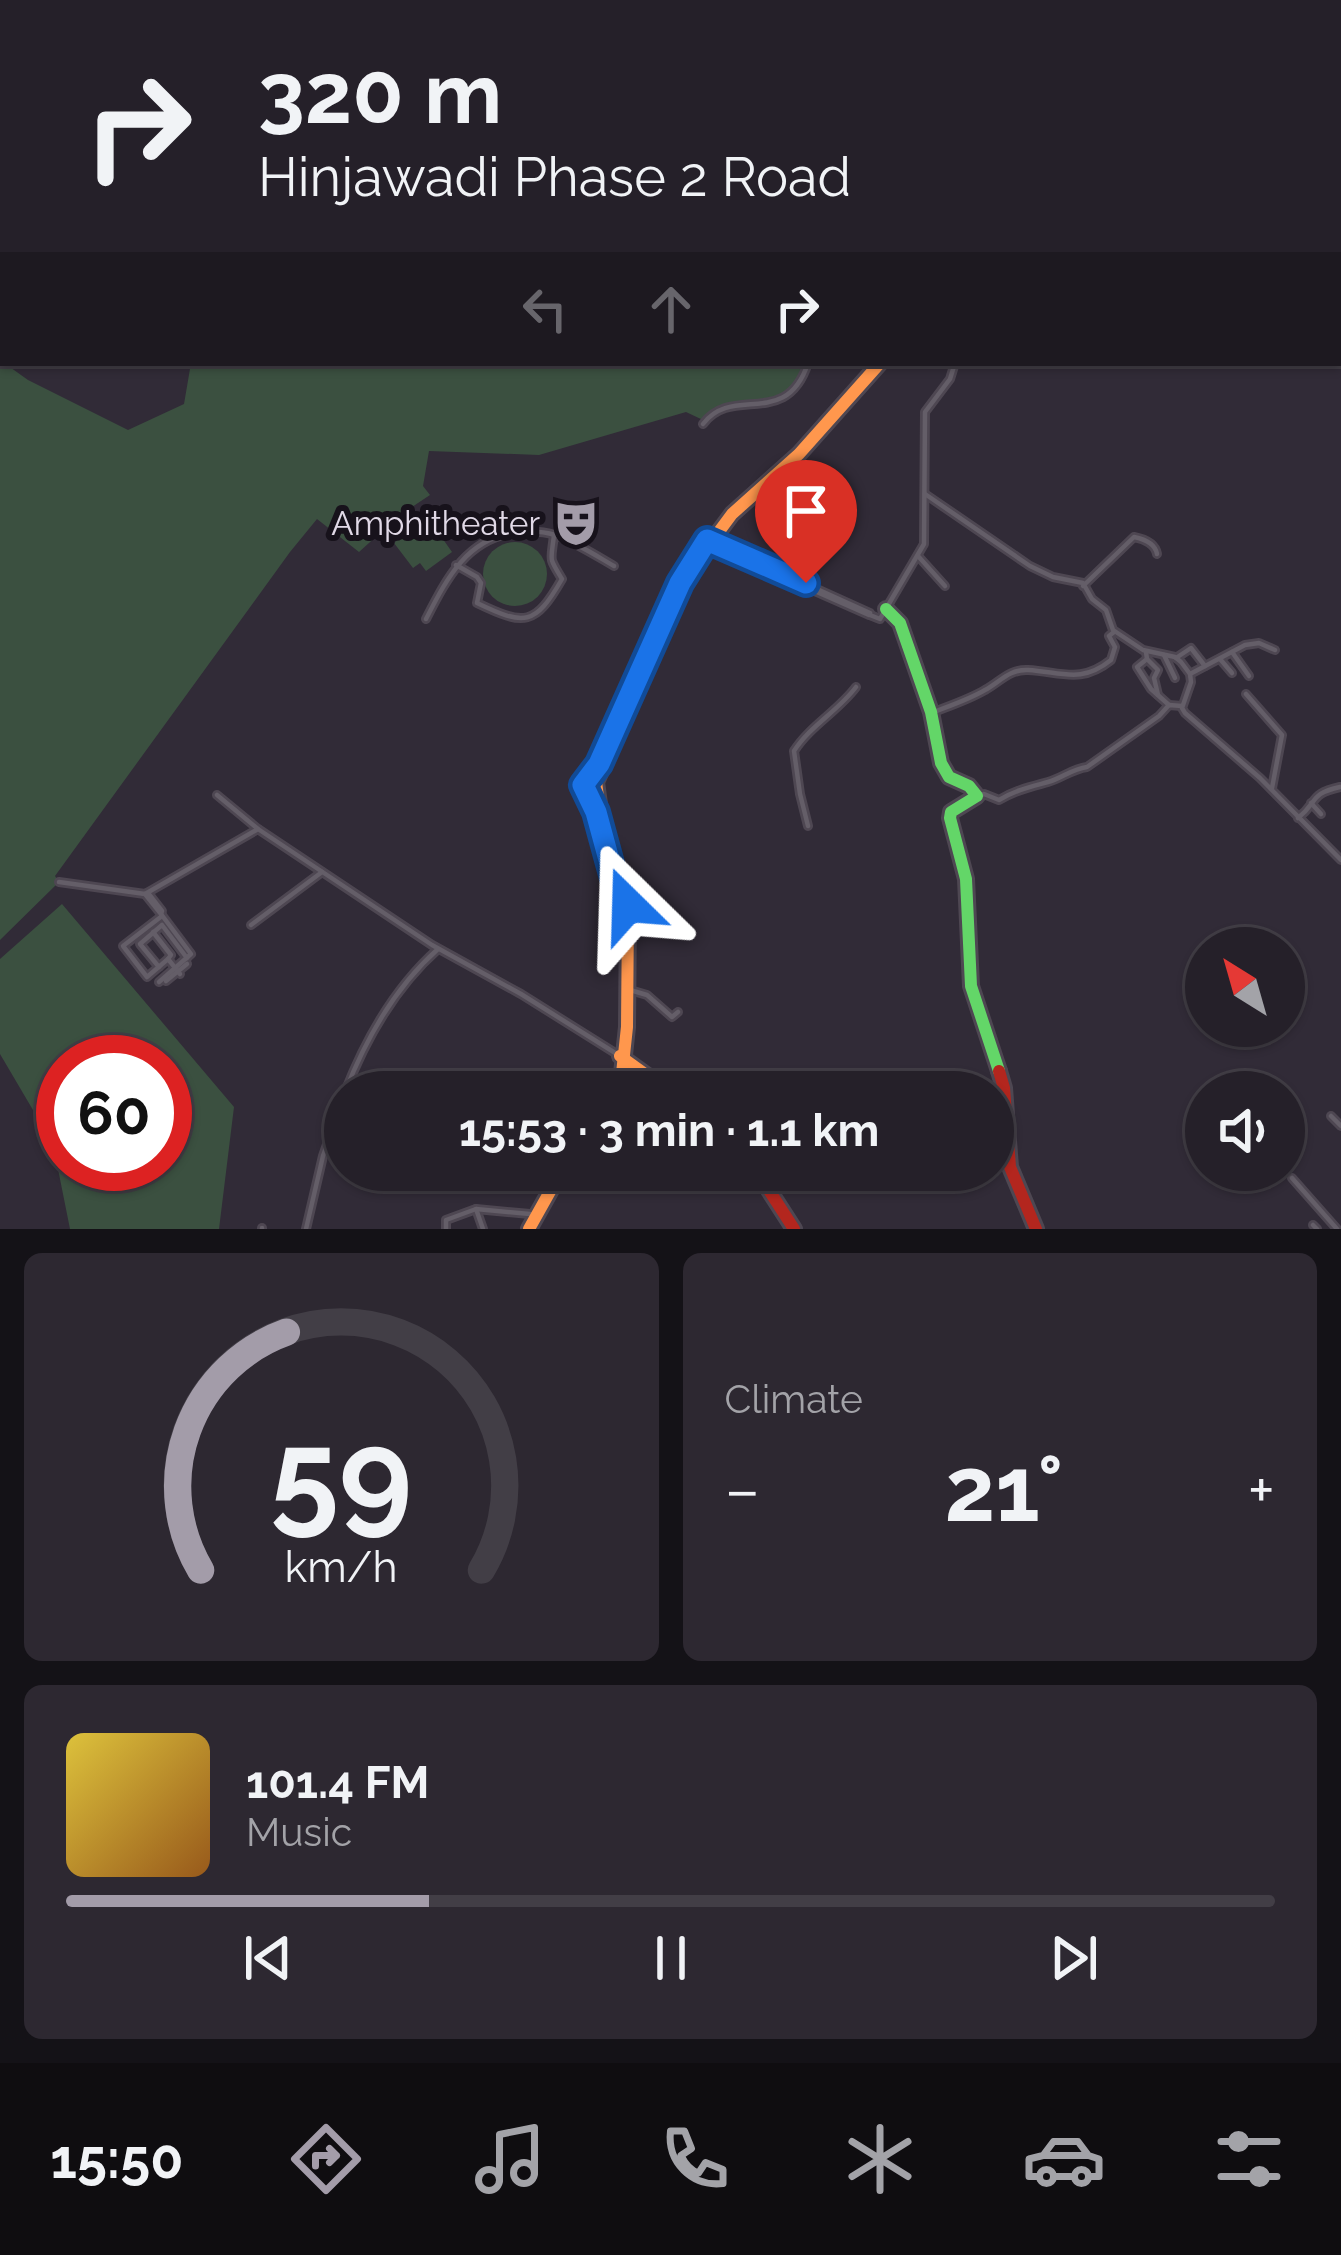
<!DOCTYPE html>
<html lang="en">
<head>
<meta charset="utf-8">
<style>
  :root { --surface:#252029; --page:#2d2831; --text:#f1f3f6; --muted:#a3a3a8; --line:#423e46; --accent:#a39ca9 }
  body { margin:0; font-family:Raleway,sans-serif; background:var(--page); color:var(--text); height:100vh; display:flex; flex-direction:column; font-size:45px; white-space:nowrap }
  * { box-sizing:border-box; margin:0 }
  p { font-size:39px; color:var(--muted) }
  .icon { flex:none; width:66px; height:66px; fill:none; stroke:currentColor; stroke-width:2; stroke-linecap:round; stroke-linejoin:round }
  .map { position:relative; height:1229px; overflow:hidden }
  .side { display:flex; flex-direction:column; gap:24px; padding:24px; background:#141217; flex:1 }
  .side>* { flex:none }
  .guide { position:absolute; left:0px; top:0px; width:1341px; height:366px; box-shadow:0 3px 9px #0004,0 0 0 3px var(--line); background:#252029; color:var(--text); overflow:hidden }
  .needle { width:78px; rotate:323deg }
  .buttons { position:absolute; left:1185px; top:927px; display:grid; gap:24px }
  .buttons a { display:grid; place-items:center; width:120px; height:120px; border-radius:50%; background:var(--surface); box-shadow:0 3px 9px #0004,0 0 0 3px var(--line); font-size:60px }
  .speed { position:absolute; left:36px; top:1035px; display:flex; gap:24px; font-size:60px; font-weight:700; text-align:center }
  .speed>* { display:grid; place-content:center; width:156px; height:156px; border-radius:50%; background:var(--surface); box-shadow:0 3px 9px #0004,0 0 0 3px var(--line); line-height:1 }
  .speed .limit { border:18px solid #d22; background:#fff; color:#111 }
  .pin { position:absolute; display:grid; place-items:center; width:102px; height:102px; color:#fff; margin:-123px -51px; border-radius:50% 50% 50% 0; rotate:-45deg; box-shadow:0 0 12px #0007 }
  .pin .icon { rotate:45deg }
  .me { position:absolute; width:132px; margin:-66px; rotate:338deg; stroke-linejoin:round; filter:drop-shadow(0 0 9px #0008) }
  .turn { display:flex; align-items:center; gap:42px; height:252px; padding:0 60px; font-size:54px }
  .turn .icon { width:156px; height:156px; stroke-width:2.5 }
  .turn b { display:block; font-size:84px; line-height:102px }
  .lanes { display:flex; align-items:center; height:114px; padding:0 60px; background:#0003; justify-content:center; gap:60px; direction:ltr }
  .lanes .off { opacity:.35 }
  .big { font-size:90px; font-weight:700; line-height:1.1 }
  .side .card { flex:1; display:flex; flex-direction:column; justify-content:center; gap:18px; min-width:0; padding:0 42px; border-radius:18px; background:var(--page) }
  .side .dial { align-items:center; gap:0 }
  .dial svg { height:312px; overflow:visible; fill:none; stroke:var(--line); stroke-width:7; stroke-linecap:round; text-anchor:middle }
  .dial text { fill:var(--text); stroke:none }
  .song { display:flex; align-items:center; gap:36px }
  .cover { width:144px; height:144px; border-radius:18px; background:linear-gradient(135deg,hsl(50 70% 55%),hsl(30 70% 35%)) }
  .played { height:12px; border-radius:6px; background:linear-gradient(90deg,var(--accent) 30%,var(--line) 30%) }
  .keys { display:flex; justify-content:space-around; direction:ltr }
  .heat { display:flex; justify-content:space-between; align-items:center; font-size:66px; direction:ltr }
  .side .tiles { flex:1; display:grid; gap:24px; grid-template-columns:1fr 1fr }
  .card:last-child { grid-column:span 2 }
  .trip { position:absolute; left:324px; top:1071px; width:690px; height:120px; border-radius:60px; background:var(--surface); box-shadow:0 3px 9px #0004,0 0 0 3px var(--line); font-weight:700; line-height:120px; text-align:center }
  .tab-bar { display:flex; height:192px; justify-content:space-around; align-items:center; background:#0f0d10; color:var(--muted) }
  .tab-bar .icon { width:84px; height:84px }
  .tab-bar .current { color:var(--accent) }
  .tab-bar b { font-size:54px; color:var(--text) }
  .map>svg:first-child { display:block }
  .green { fill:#3b5040; fill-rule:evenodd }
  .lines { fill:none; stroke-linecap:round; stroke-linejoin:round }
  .street-casing { stroke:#4e4752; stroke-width:10 }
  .fast-casing { stroke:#4e4752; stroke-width:18 }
  .slow-casing { stroke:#4e4752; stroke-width:18 }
  .jam-casing { stroke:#4e4752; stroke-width:18 }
  .street { stroke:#645e68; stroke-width:4.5 }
  .fast { stroke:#63d668; stroke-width:12 }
  .slow { stroke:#ff974d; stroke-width:12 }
  .jam { stroke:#b3261e; stroke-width:12 }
  .route-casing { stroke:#114b97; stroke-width:30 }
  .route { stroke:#1a73e8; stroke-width:21 }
  .labels { text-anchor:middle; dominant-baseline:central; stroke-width:12; stroke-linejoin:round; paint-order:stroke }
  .poi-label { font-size:33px; fill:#e1d9e7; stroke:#17121b; text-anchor:end }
</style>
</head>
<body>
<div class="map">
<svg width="1341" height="1229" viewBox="0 0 1341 1229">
  <rect width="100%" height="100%" fill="#312b37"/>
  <g class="green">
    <path d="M0 360 28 380 128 430 184 404 191 363H803C801 370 801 377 797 383 781 411 728 395 703 420L686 412 539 455 429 451 423 486 430 495 400 515 359 552 317 519 290 552 55 876 59 882 0 940Z"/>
    <path d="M426 515 452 552 426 571 420 563 413 568 394 543 401 537 399 534Z"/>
    <circle cx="515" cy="574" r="32"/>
    <path d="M62 904 234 1107 219 1229H70L53 1144 0 1054V959ZM63 1062H165V1164H63Z"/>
  </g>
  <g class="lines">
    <defs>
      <g id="street">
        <path d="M351 0 353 3"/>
        <path d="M898 0 899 3"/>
        <path d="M908 0 911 3"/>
        <path d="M933 0 936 3"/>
        <path d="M965 0 968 3"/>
        <path d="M981 0 983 3"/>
        <path d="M384 3V0"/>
        <path d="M1016 3 1018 0"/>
        <path d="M1030 3 1032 0"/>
        <path d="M703 424C733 384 786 430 808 363"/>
        <path d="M925 494 1030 566 1053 577 1083 583 1092 599 1106 610 1113 630 1143 650 1175 657 1181 662 1190 674 1191 682 1182 708 1185 713 1260 778 1341 860"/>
        <path d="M710 545 869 615 870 613 713 542"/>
        <path d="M918 556 945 586"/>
        <path d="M456 565 477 577 481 583 477 603C525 626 535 626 562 579 548 556 551 562 554 535"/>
        <path d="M1083 586 1134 537C1144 539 1155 543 1157 554"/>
        <path d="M870 615 880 619 924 544 925 412 950 379 955 363"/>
        <path d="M426 619C447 578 467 538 517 532 529 531 543 531 555 535 575 542 595 555 614 566"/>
        <path d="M1146 652 1147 659 1137 667 1151 689 1169 705"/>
        <path d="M1232 652 1249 676"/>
        <path d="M1164 655 1175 678"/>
        <path d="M1176 658 1191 648 1205 666"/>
        <path d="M1147 659 1158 670 1154 678 1158 695"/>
        <path d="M1220 659 1232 673"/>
        <path d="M1190 674 1245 645 1259 643 1275 650"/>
        <path d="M1246 694 1282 735 1272 788"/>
        <path d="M931 713C949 706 968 700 985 690 1000 682 1009 669 1028 670 1062 672 1081 684 1111 660L1115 647 1109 636 1114 632"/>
        <path d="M217 795 258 829 432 945 521 994 620 1056"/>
        <path d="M977 796 984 794 999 800C1016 790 1030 787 1048 782 1062 778 1072 769 1087 767L1159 716 1169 705 1182 706"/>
        <path d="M1311 803 1321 814"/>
        <path d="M1298 818C1319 801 1309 794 1340 787"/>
        <path d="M808 826 800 794 794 751C810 726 838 711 856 687"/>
        <path d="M59 882 145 894 258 829"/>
        <path d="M145 894 161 914 162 911 148 893"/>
        <path d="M162 916 123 946 147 977 168 959 180 974"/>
        <path d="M251 925 322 872"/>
        <path d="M153 932 171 955 168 959"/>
        <path d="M159 967 140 944 162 925 187 958"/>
        <path d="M166 981 187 964"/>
        <path d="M159 982 191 954 161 914"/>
        <path d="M630 990 647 995 672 1017 678 1012"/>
        <path d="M345 1092C366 1038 394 988 438 949"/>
        <path d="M1331 1116 1341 1126"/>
        <path d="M689 1170 691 1173"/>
        <path d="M1292 1178 1337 1229"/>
        <path d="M476 1209 483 1229"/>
        <path d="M1313 1225 1317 1229"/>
        <path d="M262 1229V1228"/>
        <path d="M306 1229 323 1156 345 1093"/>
        <path d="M446 1229V1220L476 1209 530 1214"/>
      </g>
      <path id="fast" d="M886 609 900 623 931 712 941 763 949 777 969 786 977 796 951 812 950 818 966 879 971 986 999 1071"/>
      <g id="slow">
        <path d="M1257 0 1261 3"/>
        <path d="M1338 62 1341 65"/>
        <path d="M1338 150 1341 149"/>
        <path d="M620 1056 670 1092"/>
        <path d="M620 1092 627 1027 628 912 600 811 596 782 679 595 709 545 732 514 799 454 880 363"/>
        <path d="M529 1229 562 1170"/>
      </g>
      <g id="jam">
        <path d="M1248 0 1251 3"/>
        <path d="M587 793 583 789V783L590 779 597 767"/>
        <path d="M999 1071 1004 1088 1010 1167 1036 1229"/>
        <path d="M756 1170 794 1229"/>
      </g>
    </defs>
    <use href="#street" class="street-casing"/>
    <use href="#fast" class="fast-casing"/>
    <use href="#slow" class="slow-casing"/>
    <use href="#jam" class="jam-casing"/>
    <use href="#street" class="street"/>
    <use href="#fast" class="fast"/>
    <use href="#slow" class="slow"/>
    <use href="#jam" class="jam"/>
  </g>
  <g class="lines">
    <defs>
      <path id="route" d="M628 905V916L624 915 596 812 583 785 599 764 680 583 707 540 806 583"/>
    </defs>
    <use href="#route" class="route-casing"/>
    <use href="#route" class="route"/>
  </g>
  <defs>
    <symbol id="theatre-bare" viewBox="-9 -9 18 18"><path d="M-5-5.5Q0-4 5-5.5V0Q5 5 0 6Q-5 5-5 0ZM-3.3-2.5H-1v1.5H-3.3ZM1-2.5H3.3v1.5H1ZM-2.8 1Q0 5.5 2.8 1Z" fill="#a39ca9" stroke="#17121b" stroke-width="2.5" paint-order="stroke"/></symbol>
  </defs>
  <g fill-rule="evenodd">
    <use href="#theatre-bare" x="543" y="490" width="66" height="66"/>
  </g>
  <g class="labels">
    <g class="poi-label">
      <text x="540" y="523">Amphitheater</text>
    </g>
  </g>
</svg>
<div class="buttons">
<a><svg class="needle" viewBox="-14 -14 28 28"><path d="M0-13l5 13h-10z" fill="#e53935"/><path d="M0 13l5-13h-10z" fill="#a3a3a8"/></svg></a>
<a><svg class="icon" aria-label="sound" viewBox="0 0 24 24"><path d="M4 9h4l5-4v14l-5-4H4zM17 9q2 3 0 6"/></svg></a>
</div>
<div class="speed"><div class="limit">60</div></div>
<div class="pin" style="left:806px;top:583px;background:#d93025"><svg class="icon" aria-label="arrive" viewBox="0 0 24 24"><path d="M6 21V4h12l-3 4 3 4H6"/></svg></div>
<svg class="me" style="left:628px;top:905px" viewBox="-20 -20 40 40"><path d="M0-17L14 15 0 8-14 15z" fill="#1a73e8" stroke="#fff" stroke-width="4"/></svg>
<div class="trip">15:53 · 3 min · 1.1 km</div>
<div class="guide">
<div class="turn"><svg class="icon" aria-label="right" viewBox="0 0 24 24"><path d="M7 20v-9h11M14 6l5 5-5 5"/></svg><div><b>320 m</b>Hinjawadi Phase 2 Road</div></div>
<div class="lanes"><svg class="icon off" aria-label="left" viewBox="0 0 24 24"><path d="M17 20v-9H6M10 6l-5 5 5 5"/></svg><svg class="icon off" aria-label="ahead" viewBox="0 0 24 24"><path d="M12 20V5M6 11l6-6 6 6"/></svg><svg class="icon" aria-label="right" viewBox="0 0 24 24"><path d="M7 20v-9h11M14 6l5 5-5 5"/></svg></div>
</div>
</div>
<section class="side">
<div class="tiles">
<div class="card dial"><svg viewBox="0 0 100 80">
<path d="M14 69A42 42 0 1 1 86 69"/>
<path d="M14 69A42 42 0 0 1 36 8" stroke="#a39ca9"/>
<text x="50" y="56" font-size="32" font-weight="700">59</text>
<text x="50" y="72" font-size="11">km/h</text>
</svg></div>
<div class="card"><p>Climate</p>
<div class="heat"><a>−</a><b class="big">21°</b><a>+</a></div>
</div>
<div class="card">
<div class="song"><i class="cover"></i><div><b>101.4 FM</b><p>Music</p></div></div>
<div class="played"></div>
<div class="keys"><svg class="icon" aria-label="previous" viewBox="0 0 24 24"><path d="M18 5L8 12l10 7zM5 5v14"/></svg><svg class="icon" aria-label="pause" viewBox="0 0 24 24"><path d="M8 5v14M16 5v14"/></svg><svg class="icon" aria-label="next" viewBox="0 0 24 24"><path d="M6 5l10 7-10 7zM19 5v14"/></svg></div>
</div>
</div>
</section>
<nav class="tab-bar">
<b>15:50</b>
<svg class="icon current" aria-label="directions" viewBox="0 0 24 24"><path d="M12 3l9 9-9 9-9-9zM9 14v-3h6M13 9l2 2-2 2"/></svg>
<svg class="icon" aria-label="music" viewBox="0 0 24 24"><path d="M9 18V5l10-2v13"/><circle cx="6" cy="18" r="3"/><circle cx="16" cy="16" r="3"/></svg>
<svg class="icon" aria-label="phone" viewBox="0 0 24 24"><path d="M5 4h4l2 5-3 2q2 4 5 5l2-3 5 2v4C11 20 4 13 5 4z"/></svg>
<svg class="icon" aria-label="climate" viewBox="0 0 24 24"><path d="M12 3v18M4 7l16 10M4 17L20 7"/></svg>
<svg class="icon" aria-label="car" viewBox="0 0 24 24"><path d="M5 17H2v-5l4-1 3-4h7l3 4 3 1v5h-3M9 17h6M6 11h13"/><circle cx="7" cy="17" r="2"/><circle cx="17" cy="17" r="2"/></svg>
<svg class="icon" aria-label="filters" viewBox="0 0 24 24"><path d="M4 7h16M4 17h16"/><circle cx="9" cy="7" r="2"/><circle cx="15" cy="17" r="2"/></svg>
</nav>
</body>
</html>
